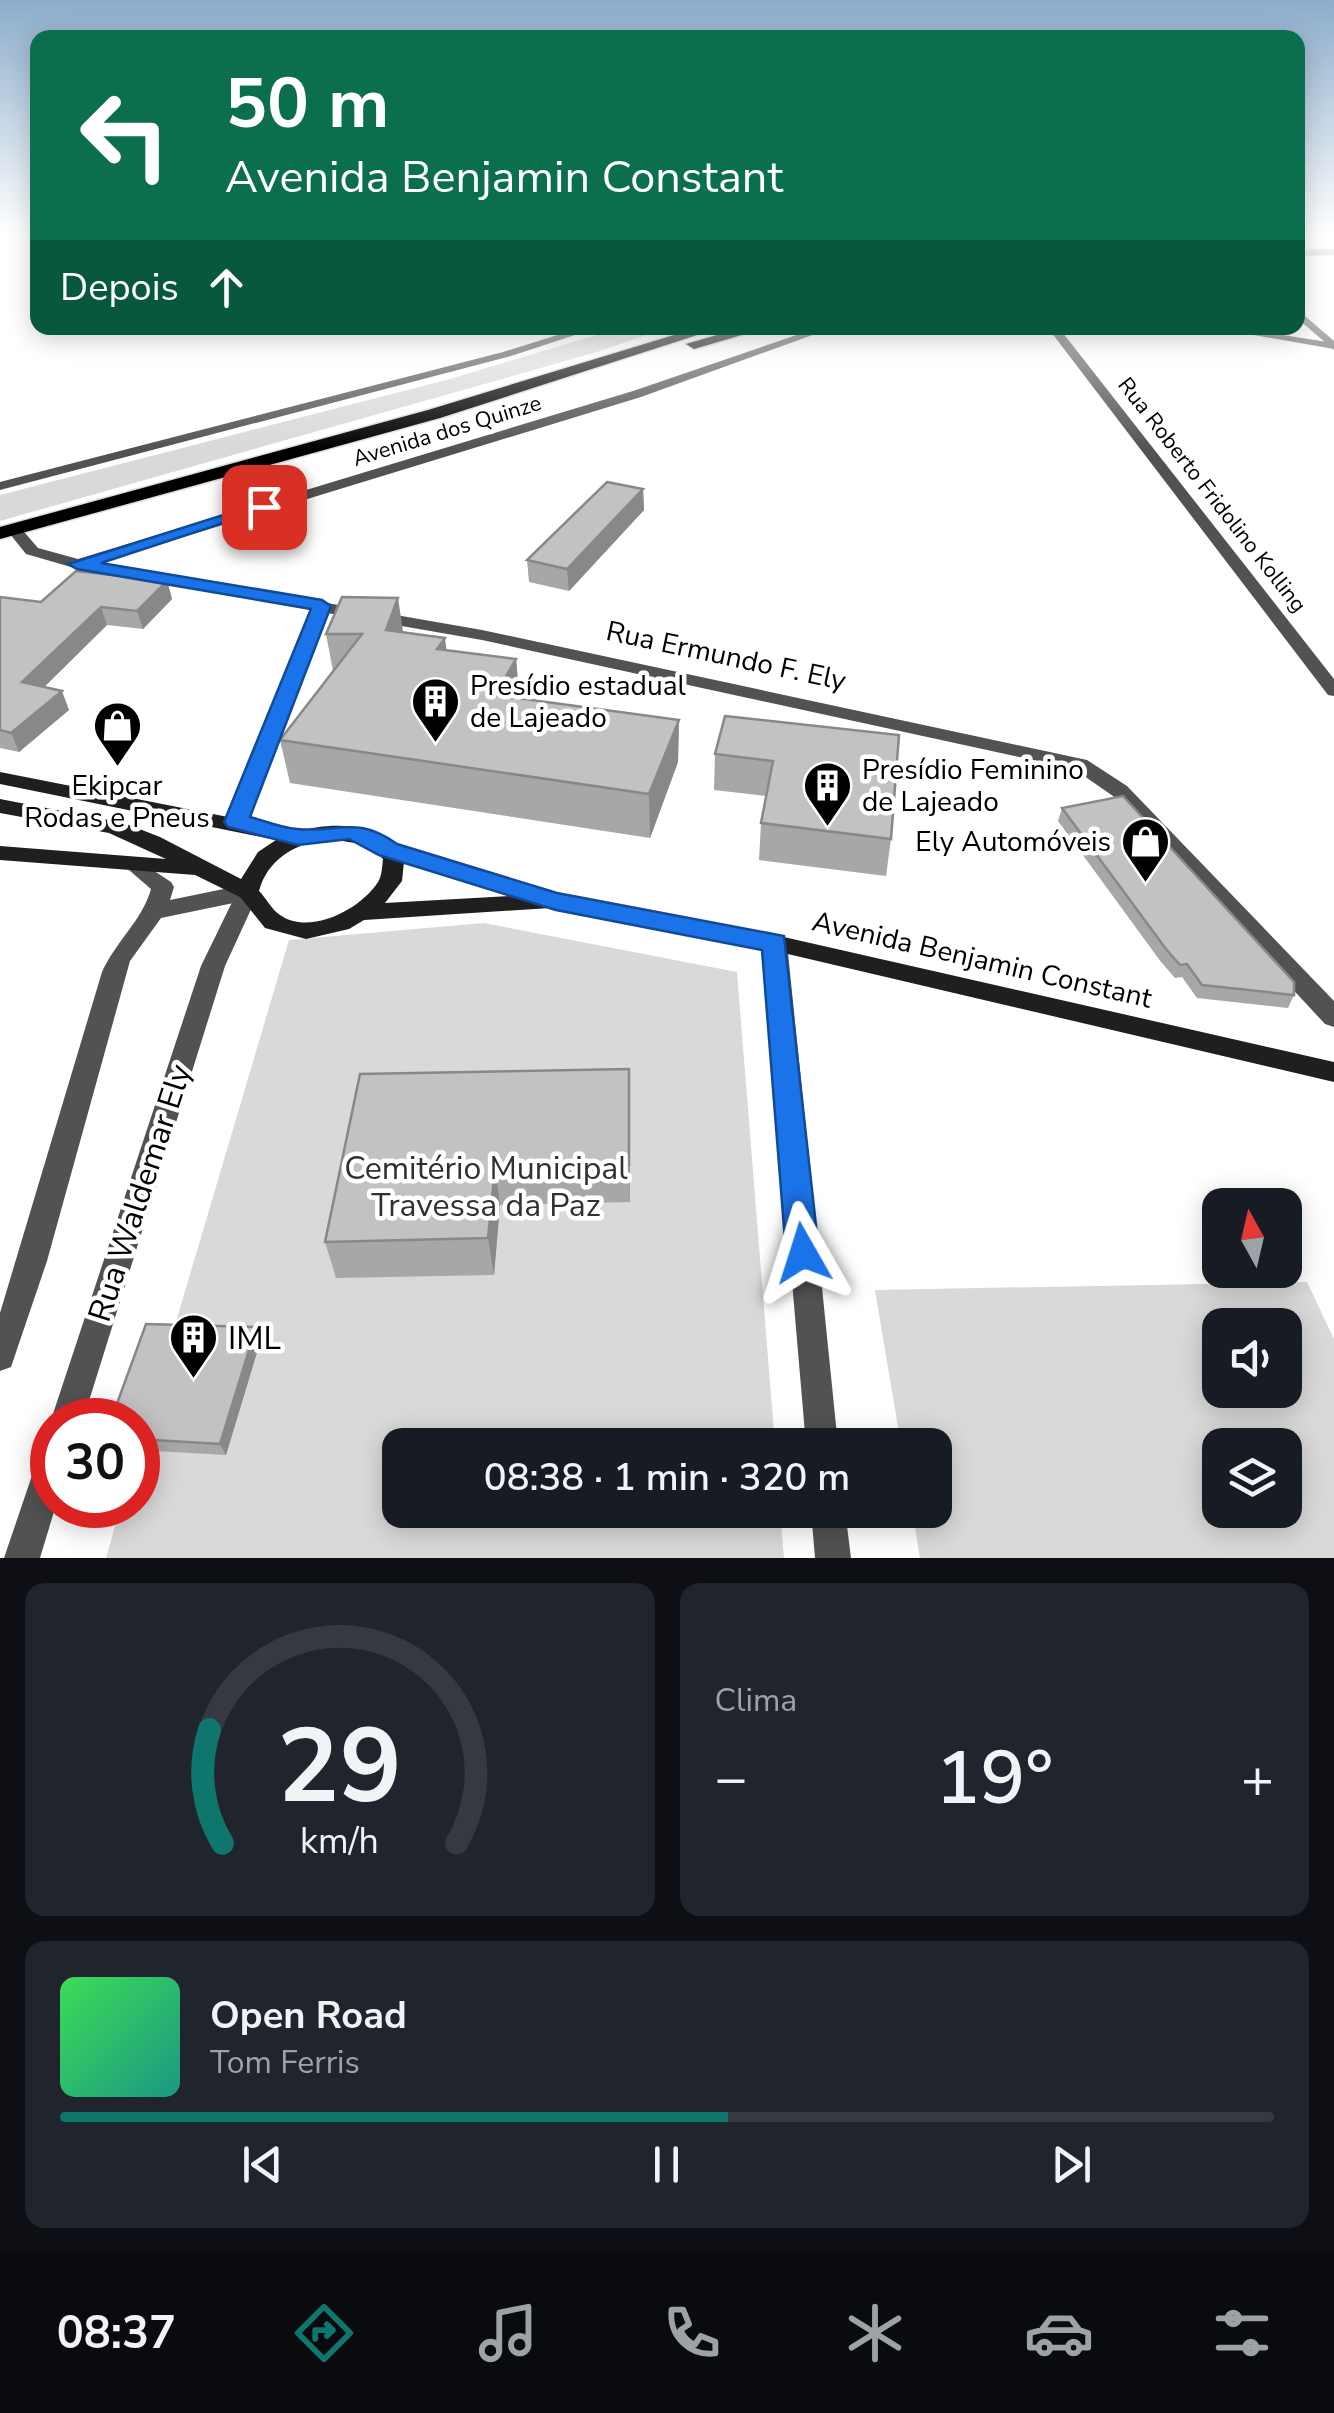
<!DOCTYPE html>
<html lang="pt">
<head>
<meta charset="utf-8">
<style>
  :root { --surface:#171b24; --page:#20242c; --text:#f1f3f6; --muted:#9ea1a6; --line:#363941; --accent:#0f766e }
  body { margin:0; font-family:"Nunito Sans",sans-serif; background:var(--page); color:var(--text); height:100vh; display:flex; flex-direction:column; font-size:38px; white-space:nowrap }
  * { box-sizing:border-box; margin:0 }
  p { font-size:32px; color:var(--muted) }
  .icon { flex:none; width:55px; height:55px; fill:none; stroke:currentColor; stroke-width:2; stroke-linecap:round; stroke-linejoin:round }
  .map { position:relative; height:1558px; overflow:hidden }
  .sheet { display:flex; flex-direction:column; gap:25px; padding:25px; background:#0d0f14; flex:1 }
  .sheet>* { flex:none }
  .guide { position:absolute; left:30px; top:30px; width:1275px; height:305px; border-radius:20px; box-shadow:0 5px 25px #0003; background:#0b6e4f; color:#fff; overflow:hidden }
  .needle { width:65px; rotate:352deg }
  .buttons { position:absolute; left:1202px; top:1188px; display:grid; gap:20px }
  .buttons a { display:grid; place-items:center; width:100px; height:100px; border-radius:20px; background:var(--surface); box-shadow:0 5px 25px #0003; font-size:50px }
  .speed { position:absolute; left:30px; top:1398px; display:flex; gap:20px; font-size:50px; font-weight:700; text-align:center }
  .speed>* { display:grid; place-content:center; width:130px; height:130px; border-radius:50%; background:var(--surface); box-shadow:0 5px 25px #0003; line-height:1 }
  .speed .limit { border:15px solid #d22; background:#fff; color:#111 }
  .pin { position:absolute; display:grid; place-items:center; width:85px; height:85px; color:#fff; margin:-42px; border-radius:20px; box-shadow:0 5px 15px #0006 }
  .me { position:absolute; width:110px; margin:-55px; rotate:354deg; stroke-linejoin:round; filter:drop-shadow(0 0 8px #0008) }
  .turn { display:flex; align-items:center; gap:35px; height:210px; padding:0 30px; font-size:45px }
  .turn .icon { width:130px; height:130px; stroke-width:2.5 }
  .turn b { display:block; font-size:70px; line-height:85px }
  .then { display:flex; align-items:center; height:95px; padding:0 30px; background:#0003; gap:20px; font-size:38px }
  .big { font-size:75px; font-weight:600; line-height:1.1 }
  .sheet .tile { flex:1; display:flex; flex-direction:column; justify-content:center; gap:15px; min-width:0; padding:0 35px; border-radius:20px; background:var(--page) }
  .sheet .dial { align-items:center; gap:0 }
  .dial svg { height:260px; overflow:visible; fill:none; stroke:var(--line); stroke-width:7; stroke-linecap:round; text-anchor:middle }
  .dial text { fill:var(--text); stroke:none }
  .song { display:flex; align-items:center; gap:30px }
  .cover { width:120px; height:120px; border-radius:15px; background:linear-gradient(135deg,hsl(130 70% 55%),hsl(170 70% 35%)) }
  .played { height:10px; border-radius:5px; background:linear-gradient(90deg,var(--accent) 55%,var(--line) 55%) }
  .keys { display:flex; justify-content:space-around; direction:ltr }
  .heat { display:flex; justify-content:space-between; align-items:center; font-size:55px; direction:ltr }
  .sheet .tiles { flex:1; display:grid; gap:25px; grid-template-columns:1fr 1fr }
  .tile:last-child { grid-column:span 2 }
  .trip { position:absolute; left:382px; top:1428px; width:570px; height:100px; border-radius:20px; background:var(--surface); box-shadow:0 5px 25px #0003; font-weight:600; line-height:100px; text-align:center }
  .tab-bar { display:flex; height:160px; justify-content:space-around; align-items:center; background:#090b0e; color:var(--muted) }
  .tab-bar .icon { width:70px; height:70px }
  .tab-bar .current { color:var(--accent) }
  .tab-bar b { font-size:45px; color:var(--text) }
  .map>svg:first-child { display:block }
  .green { fill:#d9d9d9; fill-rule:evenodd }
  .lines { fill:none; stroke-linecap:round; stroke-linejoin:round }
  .trunk-casing { stroke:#dbdbdb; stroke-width:3 }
  .service { fill:#525252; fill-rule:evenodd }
  .minor { fill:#525252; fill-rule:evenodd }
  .tertiary { fill:#525252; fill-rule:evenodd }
  .secondary { fill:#1f1f1f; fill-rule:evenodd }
  .trunk { fill:#000; fill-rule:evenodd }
  .wall { fill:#a7a7a7 }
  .shaded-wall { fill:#888 }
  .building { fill:#c2c2c2; stroke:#888; stroke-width:2.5 }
  .route { fill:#1a73e8; stroke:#114b97; stroke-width:2.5 }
  .labels { text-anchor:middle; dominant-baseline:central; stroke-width:9; stroke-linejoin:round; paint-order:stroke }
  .far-street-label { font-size:22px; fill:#000; stroke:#fff }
  .street-label { font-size:28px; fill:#000; stroke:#fff }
  .poi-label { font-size:28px; fill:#000; stroke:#fff; text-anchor:start }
  .near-park-label { font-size:32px; fill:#303030; stroke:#fff }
  .near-street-label { font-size:32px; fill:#000; stroke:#fff }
  .near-poi-label { font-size:32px; fill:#000; stroke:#fff; text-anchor:start }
</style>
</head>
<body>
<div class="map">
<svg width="1334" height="1558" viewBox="0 0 1334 1558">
  <rect width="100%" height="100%" fill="#fff"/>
  <g class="green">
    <path d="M620 328H666L597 352 0 521V495L450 379Z"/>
    <path d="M484 923 737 972 775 1445H400V1510H780L784 1558H106L121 1505H138V1450L289 940Z"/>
    <path d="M1307 1282 1334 1339V1558H920L912 1510H935V1445H901L875 1290ZM1220 1325H1285V1390H1220ZM1220 1445H1285V1510H1220Z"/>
  </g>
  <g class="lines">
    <defs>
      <g id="trunk">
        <path d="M697 328H719L440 418 0 539V527L428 410Z"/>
        <path d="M741 328H766L694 349 686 344Z"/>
      </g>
    </defs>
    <use href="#trunk" class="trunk-casing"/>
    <g class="service">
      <path d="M580 328H596L511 356 0 490V482L503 352Z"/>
      <path d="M133 857 171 882 174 887 170 900 248 884 256 887 259 892 256 897 248 900 161 918 130 961 47 1261 11 1367 0 1371V1313L102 972C115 942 142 921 151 889L122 864 125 859Z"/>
    </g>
    <g class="minor">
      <path d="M1334 249V255L1298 256V250Z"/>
      <path d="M1298 310 1334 341V350L1298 319Z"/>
      <path d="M817 328H832L641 397 98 563 482 630 1087 760 1127 786 1334 1001V1027L1325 1024 1113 796 1074 769 482 640 327 613 246 822 236 829 229 827 226 822 312 610 71 567 26 554 6 529 14 524 19 526 38 548 78 559 633 391Z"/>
      <path d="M248 884 256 887 259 892 225 966 83 1420H52V1424L51 1420 201 966 237 892 240 887Z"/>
      <path d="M775 935 783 937 787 943 838 1445H806L763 943 767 937Z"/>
      <path d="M52 1447V1505H56L40 1558H4L40 1452Z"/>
      <path d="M811 1510H845L851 1558H815Z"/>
    </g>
    <g class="tertiary">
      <path d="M1048 328H1059L1334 679V696L1328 695Z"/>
      <path d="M1214 328H1238L1334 343V349Z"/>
    </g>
    <path class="secondary" d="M0 772 299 831C327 823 368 822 390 842L557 894 775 935 1334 1062V1082L775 951 550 908 364 920 349 929 306 939 265 928 240 897 195 875 0 860V846L166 859 109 833 0 813V799L124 823 160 837 241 879 258 852 276 840 0 784ZM324 838 367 845 383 859C382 867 382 876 378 882 361 909 310 936 280 915 272 910 266 898 259 891 268 859 293 846 324 838ZM404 862 512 896 385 903 402 881Z"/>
    <use href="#trunk" class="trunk"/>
  </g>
  <g class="wall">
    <path d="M643 489 644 510 569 591 529 582 527 560Z"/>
    <path d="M167 581 172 599 143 629 107 625 44 687 69 710 19 752 0 748V597L41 602Z"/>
    <path d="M403 632 446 650 516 659 519 698 679 720 678 762 650 838 290 783 280 740 333 671 326 634Z"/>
    <path d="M725 716 891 839 886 876 759 860 761 823 766 796 714 790 715 754Z"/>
    <path d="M1062 808 1294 995 1288 1008 1197 998 1182 977 1175 978 1161 962 1058 821Z"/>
    <path d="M629 1069 630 1202 500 1205 494 1275 336 1278 325 1242Z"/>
    <path d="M256 1327 261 1339 226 1455 138 1450V1420Z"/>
  </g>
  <g class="shaded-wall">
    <path d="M643 489 644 510 569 591 567 569Z"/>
    <path d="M167 581 172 599 143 629 137 611Z"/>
    <path d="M398 598 404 638 386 630Z"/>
    <path d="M101 607 107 625 30 701 22 682Z"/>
    <path d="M445 638 450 679 437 649Z"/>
    <path d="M516 659 520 701 495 695Z"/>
    <path d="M62 691 69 710 19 752 11 733Z"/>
    <path d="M679 720 678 762 650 838 649 794Z"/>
    <path d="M629 1069 630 1106V1202L629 1165Z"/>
    <path d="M495 1168 500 1205 494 1275 488 1238Z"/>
    <path d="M256 1327 261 1339 226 1455 220 1444Z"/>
  </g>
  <g class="building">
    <path d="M607 482 643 489 567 569 527 560Z"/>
    <path d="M76 571 167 581 137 611 101 607 22 682 62 691 11 733 0 730V597L41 602Z"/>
    <path d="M342 597 398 598 386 630 445 638 437 649 516 659 495 695 679 720 649 794 280 740 362 634H326Z"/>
    <path d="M725 716 899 735 891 839 761 823 773 761 715 754Z"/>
    <path d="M1123 796 1294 982V995L1202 985 1187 964 1180 965 1166 949 1062 808Z"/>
    <path d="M629 1069V1165L495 1168 488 1238 325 1242 360 1074Z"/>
    <path d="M146 1324 256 1327 220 1444 138 1439V1420H111Z"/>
  </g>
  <linearGradient id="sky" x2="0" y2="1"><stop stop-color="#8baccb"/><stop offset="0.52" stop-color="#fff"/><stop offset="1" stop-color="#fff" stop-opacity="0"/></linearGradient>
  <rect width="1334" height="450" fill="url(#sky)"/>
  <path class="route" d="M258 504 272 507 101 563 322 600 331 606 250 817C265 821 281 828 297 829 339 833 356 815 397 844L557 893 784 936 819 1253 814 1264 803 1268 791 1264 786 1253 762 950 556 910 379 855 349 839 298 845 228 827 224 822 311 609 77 569 68 564Z"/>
  <defs>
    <symbol id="building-pin" viewBox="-11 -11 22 30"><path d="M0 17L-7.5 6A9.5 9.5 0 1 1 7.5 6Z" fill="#000" stroke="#fff"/><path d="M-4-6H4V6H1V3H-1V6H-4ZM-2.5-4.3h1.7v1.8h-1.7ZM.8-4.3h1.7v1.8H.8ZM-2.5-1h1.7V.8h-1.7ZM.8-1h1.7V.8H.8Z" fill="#fff"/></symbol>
    <symbol id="shop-pin" viewBox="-11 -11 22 30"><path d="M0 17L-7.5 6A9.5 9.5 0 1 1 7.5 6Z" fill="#000" stroke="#fff"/><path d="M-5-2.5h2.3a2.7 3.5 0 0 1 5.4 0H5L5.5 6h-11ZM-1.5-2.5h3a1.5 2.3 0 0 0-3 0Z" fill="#fff"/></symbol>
  </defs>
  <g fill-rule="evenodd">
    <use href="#building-pin" x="408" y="674" width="55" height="75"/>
    <use href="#shop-pin" x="90" y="698" width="55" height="75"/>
    <use href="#building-pin" x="800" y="758" width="55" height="75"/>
    <use href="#shop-pin" x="1118" y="814" width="55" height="75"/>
    <use href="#building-pin" x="166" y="1310" width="55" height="75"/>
  </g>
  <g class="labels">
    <g class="far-street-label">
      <text transform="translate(447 431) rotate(-17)">Avenida dos Quinze</text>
      <text transform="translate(1212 495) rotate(52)">Rua Roberto Fridolino Kolling</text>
    </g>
    <g class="street-label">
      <text transform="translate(726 656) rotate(12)">Rua Ermundo F. Ely</text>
      <text transform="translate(982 960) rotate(13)">Avenida Benjamin Constant</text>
    </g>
    <g class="poi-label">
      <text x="470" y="686">Presídio estadual<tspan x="470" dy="32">de Lajeado</tspan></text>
      <text x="862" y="770">Presídio Feminino<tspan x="862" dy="32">de Lajeado</tspan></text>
      <text x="117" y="786" text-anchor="middle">Ekipcar<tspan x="117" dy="32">Rodas e Pneus</tspan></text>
      <text x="1111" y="842" text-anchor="end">Ely Automóveis</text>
    </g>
    <g class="near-park-label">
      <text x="486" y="1168">Cemitério Municipal<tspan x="486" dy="37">Travessa da Paz</tspan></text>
    </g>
    <g class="near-street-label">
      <text transform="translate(140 1193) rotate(-72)">Rua Waldemar Ely</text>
    </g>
    <g class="near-poi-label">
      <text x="228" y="1338">IML</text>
    </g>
  </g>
</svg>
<div class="buttons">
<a><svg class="needle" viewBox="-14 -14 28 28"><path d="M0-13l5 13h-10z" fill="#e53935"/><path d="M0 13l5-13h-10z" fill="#9ea1a6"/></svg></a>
<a><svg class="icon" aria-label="sound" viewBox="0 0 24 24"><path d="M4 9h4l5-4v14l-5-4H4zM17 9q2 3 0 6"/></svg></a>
<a><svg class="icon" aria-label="layers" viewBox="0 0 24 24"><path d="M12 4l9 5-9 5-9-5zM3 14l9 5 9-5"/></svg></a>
</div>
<div class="speed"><div class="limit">30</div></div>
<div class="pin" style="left:264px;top:507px;background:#d93025"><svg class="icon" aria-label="arrive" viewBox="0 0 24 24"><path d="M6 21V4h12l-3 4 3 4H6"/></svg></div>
<svg class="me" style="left:803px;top:1253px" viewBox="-20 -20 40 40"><path d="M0-17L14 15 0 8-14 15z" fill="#1a73e8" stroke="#fff" stroke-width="4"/></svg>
<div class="trip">08:38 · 1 min · 320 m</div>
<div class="guide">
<div class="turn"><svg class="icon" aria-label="left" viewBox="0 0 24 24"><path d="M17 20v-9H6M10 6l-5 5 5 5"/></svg><div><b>50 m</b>Avenida Benjamin Constant</div></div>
<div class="then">Depois<svg class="icon" aria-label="ahead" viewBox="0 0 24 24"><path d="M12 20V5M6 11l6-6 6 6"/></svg></div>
</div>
</div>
<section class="sheet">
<div class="tiles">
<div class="tile dial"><svg viewBox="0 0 100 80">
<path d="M14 69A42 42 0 1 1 86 69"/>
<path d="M14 69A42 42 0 0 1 10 34" stroke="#0f766e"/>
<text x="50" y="56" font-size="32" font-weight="700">29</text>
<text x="50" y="72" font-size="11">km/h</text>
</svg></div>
<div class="tile"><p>Clima</p>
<div class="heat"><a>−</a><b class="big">19°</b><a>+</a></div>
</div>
<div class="tile">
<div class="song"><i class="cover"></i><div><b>Open Road</b><p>Tom Ferris</p></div></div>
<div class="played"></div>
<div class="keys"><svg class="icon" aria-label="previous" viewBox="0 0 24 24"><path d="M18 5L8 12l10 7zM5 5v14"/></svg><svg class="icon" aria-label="pause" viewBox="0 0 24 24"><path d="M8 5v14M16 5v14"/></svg><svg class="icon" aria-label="next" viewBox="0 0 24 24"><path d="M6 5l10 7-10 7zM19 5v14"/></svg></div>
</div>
</div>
</section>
<nav class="tab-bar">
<b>08:37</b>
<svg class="icon current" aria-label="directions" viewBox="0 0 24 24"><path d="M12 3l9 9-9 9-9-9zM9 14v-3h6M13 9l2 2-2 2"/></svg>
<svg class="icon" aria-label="music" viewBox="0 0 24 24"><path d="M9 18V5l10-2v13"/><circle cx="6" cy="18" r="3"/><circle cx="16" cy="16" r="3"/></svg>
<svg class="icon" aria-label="phone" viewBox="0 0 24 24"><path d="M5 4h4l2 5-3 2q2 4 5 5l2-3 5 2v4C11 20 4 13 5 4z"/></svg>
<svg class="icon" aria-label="climate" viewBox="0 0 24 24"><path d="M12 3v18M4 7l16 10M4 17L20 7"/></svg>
<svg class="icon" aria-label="car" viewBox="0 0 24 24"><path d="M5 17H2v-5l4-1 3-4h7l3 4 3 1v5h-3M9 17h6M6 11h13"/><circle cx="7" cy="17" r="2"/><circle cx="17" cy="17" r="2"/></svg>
<svg class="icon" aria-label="filters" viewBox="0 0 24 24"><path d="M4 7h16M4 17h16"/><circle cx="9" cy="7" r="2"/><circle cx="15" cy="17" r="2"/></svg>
</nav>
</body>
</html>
